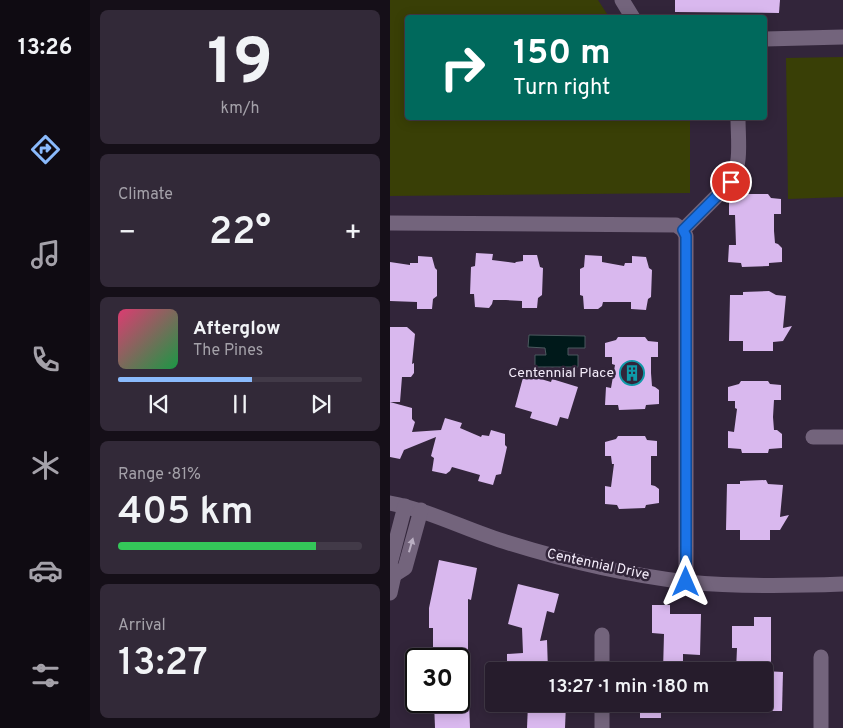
<!DOCTYPE html>
<html lang="en">
<head>
<meta charset="utf-8">
<style>
  :root { --surface:#261c2c; --page:#322938; --text:#f1f3f6; --muted:#a4a1a9; --line:#423a48; --accent:#8abafc }
  body { margin:0; font-family:Overpass,sans-serif; background:var(--page); color:var(--text); height:100vh; display:flex; flex-direction:column; font-size:19px; white-space:nowrap }
  * { box-sizing:border-box; margin:0 }
  p { font-size:16px; color:var(--muted) }
  .icon { flex:none; width:28px; height:28px; fill:none; stroke:currentColor; stroke-width:2; stroke-linecap:round; stroke-linejoin:round }
  .map { position:relative; flex:1; overflow:hidden }
  .sheet { display:flex; flex-direction:column; gap:10px; padding:10px; background:#150f18; width:300px }
  .sheet>* { flex:none }
  .guide { position:absolute; left:15px; top:15px; width:362px; height:105px; border-radius:5px; box-shadow:0 2px 12px #0003,0 0 0 1px var(--line); background:#00695c; color:#fff; overflow:hidden }
  .speed { position:absolute; left:15px; top:648px; display:flex; gap:10px; font-size:25px; font-weight:700; text-align:center }
  .speed>* { display:grid; place-content:center; width:65px; height:65px; border-radius:50%; background:var(--surface); box-shadow:0 2px 12px #0003,0 0 0 1px var(--line); line-height:1 }
  .speed .limit { border:2px solid #111; border-radius:8px; background:#fff; color:#111 }
  .pin { position:absolute; display:grid; place-items:center; width:42px; height:42px; color:#fff; margin:-21px; border:2px solid #fff; border-radius:50%; box-shadow:0 1px 5px #0007 }
  .me { position:absolute; width:55px; margin:-28px; rotate:0deg; stroke-linejoin:round; filter:drop-shadow(0 0 4px #0008) }
  .turn { display:flex; align-items:center; gap:18px; height:105px; padding:0 25px; font-size:22px }
  .turn .icon { width:65px; height:65px; stroke-width:2.5 }
  .turn b { display:block; font-size:35px; line-height:42px }
  .big { font-size:38px; font-weight:600; line-height:1.1 }
  .sheet .card { flex:1; display:flex; flex-direction:column; justify-content:center; gap:8px; min-width:0; padding:0 18px; border-radius:8px; background:var(--page) }
  .sheet .dial { align-items:center; gap:0 }
  .dial b { font-size:65px; line-height:1 }
  .song { display:flex; align-items:center; gap:15px }
  .cover { width:60px; height:60px; border-radius:8px; background:linear-gradient(135deg,hsl(340 70% 55%),hsl(140 70% 35%)) }
  .played { height:5px; border-radius:2px; background:linear-gradient(90deg,var(--accent) 55%,var(--line) 55%) }
  .keys { display:flex; justify-content:space-around; direction:ltr }
  .heat { display:flex; justify-content:space-between; align-items:center; font-size:28px; direction:ltr }
  .charge { height:8px; border-radius:4px; background:linear-gradient(90deg,#34c759 81%,var(--line) 0) }
  .trip { position:absolute; left:95px; top:662px; width:288px; height:50px; border-radius:5px; background:var(--surface); box-shadow:0 2px 12px #0003,0 0 0 1px var(--line); font-weight:600; line-height:50px; text-align:center }
  main { display:flex; flex:1; min-height:0 }
  .dock { display:flex; flex-direction:column; width:90px; justify-content:space-around; align-items:center; background:#0f0b12; color:var(--muted) }
  .dock .icon { width:35px; height:35px }
  .dock .current { color:var(--accent) }
  .dock b { font-size:22px; color:var(--text) }
  .map>svg:first-child { display:block }
  .green { fill:#393f06 }
  .water { fill:#00191a; stroke:#4a595e }
  .building { fill:#d9b8ee }
  .lines { fill:none; stroke-linecap:round; stroke-linejoin:round }
  .minor { stroke:#73647c; stroke-width:15 }
  .oneway { fill:#baafc2 }
  .route-casing { stroke:#114b97; stroke-width:12 }
  .route { stroke:#1a73e8; stroke-width:9 }
  .labels { text-anchor:middle; dominant-baseline:central; stroke-width:5; stroke-linejoin:round; paint-order:stroke }
  .poi-label { font-size:14px; fill:#f5edfb; stroke:#32253a; text-anchor:end }
  .street-label { font-size:14px; fill:#f5edfb; stroke:#32253a }
</style>
</head>
<body>
<main>
<nav class="dock">
<b>13:26</b>
<svg class="icon current" aria-label="directions" viewBox="0 0 24 24"><path d="M12 3l9 9-9 9-9-9zM9 14v-3h6M13 9l2 2-2 2"/></svg>
<svg class="icon" aria-label="music" viewBox="0 0 24 24"><path d="M9 18V5l10-2v13"/><circle cx="6" cy="18" r="3"/><circle cx="16" cy="16" r="3"/></svg>
<svg class="icon" aria-label="phone" viewBox="0 0 24 24"><path d="M5 4h4l2 5-3 2q2 4 5 5l2-3 5 2v4C11 20 4 13 5 4z"/></svg>
<svg class="icon" aria-label="climate" viewBox="0 0 24 24"><path d="M12 3v18M4 7l16 10M4 17L20 7"/></svg>
<svg class="icon" aria-label="car" viewBox="0 0 24 24"><path d="M5 17H2v-5l4-1 3-4h7l3 4 3 1v5h-3M9 17h6M6 11h13"/><circle cx="7" cy="17" r="2"/><circle cx="17" cy="17" r="2"/></svg>
<svg class="icon" aria-label="filters" viewBox="0 0 24 24"><path d="M4 7h16M4 17h16"/><circle cx="9" cy="7" r="2"/><circle cx="15" cy="17" r="2"/></svg>
</nav>
<section class="sheet">
<div class="card dial"><b>19</b><p>km/h</p></div>
<div class="card"><p>Climate</p>
<div class="heat"><a>−</a><b class="big">22°</b><a>+</a></div>
</div>
<div class="card">
<div class="song"><i class="cover"></i><div><b>Afterglow</b><p>The Pines</p></div></div>
<div class="played"></div>
<div class="keys"><svg class="icon" aria-label="previous" viewBox="0 0 24 24"><path d="M18 5L8 12l10 7zM5 5v14"/></svg><svg class="icon" aria-label="pause" viewBox="0 0 24 24"><path d="M8 5v14M16 5v14"/></svg><svg class="icon" aria-label="next" viewBox="0 0 24 24"><path d="M6 5l10 7-10 7zM19 5v14"/></svg></div>
</div>
<div class="card"><p>Range · 81%</p><b class="big">405 km</b><div class="charge"></div></div>
<div class="card"><p>Arrival</p><b class="big">13:27</b></div>
</section>
<div class="map">
<svg width="453" height="728" viewBox="0 0 453 728">
  <rect width="100%" height="100%" fill="#32253a"/>
  <g class="green">
    <path d="M0 0H208L219 17 18 18V118H300V193L0 196Z"/>
    <path d="M453 57V197L398 199 396 58Z"/>
  </g>
  <path class="water" d="M139 335 195 336V348H178V355H188V367H145V355H156L155 348 138 347Z"/>
  <g class="building">
    <path d="M285 0H390L389 13 285 12Z"/>
    <path d="M351 194H378L381 198 391 199V214H384V231L385 243 388 244 392 248V262L379 263V266L352 267 351 263 338 262 339 245H346L345 215H339V200L350 197Z"/>
    <path d="M86 253 103 254 102 260 125 263 126 262 133 261V255H147L150 267 153 268 152 295 148 298 147 308H132V301L116 300H103L102 304 99 308 85 307 84 294H80L81 267 85 266Z"/>
    <path d="M195 255 212 256V262L234 266 235 263H242V256L256 257 259 268 262 270 261 297 258 299 256 310 241 309V302H213L212 306 208 309H194L193 296 190 295V269L194 267Z"/>
    <path d="M28 256 42 257 45 268 47 270V296L43 299 42 309H27V302L0 301V262L20 265V263H28Z"/>
    <path d="M379 291 386 295 396 296 393 328 402 326 393 341 383 342V351H353V341H339L340 295H353V292Z"/>
    <path d="M0 327H17L25 334 22 364 24 363V373L21 377H12L10 402H0Z"/>
    <path d="M228 337H255L258 341 268 342V357H261V373L262 386 265 387 269 390V404L256 405 255 409 229 410 228 405H215L216 387 221 388 225 365 222 364V357H215V343L226 340Z"/>
    <path d="M134 374 161 382 162 379 188 387 178 419 170 417 167 426 140 418 142 412 125 407Z"/>
    <path d="M351 381H378L380 384 391 385V400H384L383 417 384 430H387L392 434V448L379 449 378 453H352L351 449 338 448V431L344 432 347 409 345 408V401H338V387L349 384Z"/>
    <path d="M0 402 22 408V419L25 422 22 432 51 430 55 418 72 423 70 428 91 437 92 435 99 436 101 430 115 434V445L117 447 111 474 106 475 103 485 88 481 90 475 62 467 60 471 56 474 42 471 44 458 41 456 46 437 14 450 10 459 0 457Z"/>
    <path d="M228 436H255L257 440 267 441V456H261V485L265 486 269 489V503L256 505 255 508 229 509 227 505 215 504V486L221 487 224 464H222L221 456H215V442L226 439Z"/>
    <path d="M376 480 378 484 393 485 390 517 399 515 390 530H380V540H350V530H336L337 484H350V481Z"/>
    <path d="M49 560 87 568 81 600 78 599V650H67V659H43V628H39V608Z"/>
    <path d="M128 584 169 594 164 613 157 611 150 641 157 640 158 671H117V654L133 653 132 628 118 624Z"/>
    <path d="M262 605H280V614H311L310 655 293 654V671H273L274 634 262 633Z"/>
    <path d="M364 617H381V671H346L347 648H342V626H364Z"/>
    <path d="M374 671 393 672 392 711H374Z"/>
    <path d="M79 701 80 728H45L44 702Z"/>
    <path d="M138 704H176L175 728H137Z"/>
    <rect x="250" y="704" width="21" height="14"/>
  </g>
  <g class="lines">
    <g class="minor">
      <path d="M232 0 243 18"/>
      <path d="M375 39 453 37"/>
      <path d="M0 223 286 225 293 230 296 236V582"/>
      <path d="M293 230 341 182C352 164 348 139 348 118"/>
      <path d="M423 437H453"/>
      <path d="M0 503C42 511 78 531 119 543 177 561 237 575 297 582 349 587 401 586 453 584"/>
      <path d="M4 575 15 568 31 510"/>
      <path d="M0 593 4 575 0 564 15 506"/>
      <path d="M212 635V671"/>
      <path d="M212 704V728"/>
      <path d="M431 728V657"/>
    </g>
  </g>
  <defs><path id="oneway-solid" d="M-6-.8H1V-3.2L6.5 0L1 3.2V.8H-6Z" transform="scale(1.25)"/></defs>
  <use class="oneway" href="#oneway-solid" transform="translate(21 545) rotate(-74)"/>
  <g class="lines">
    <defs>
      <path id="route" d="M296 582V236L293 230 341 182"/>
    </defs>
    <use href="#route" class="route-casing"/>
    <use href="#route" class="route"/>
  </g>
  <defs>
    <symbol id="building-ring" viewBox="-11 -11 22 22"><circle r="9.5" fill="#32253a" stroke="#0f9aa8" stroke-width="1.5"/><path d="M-4-6H4V6H1V3H-1V6H-4ZM-2.5-4.3h1.7v1.8h-1.7ZM.8-4.3h1.7v1.8H.8ZM-2.5-1h1.7V.8h-1.7ZM.8-1h1.7V.8H.8Z" fill="#0f9aa8"/></symbol>
  </defs>
  <g fill-rule="evenodd">
    <use href="#building-ring" x="228" y="359" width="28" height="28"/>
  </g>
  <g class="labels">
    <g class="poi-label">
      <text x="224" y="373">Centennial Place</text>
    </g>
    <g class="street-label">
      <text transform="translate(208 565) rotate(12)">Centennial Drive</text>
    </g>
  </g>
</svg>
<div class="speed"><div class="limit">30</div></div>
<div class="pin" style="left:341px;top:182px;background:#d93025"><svg class="icon" aria-label="arrive" viewBox="0 0 24 24"><path d="M6 21V4h12l-3 4 3 4H6"/></svg></div>
<svg class="me" style="left:296px;top:582px" viewBox="-20 -20 40 40"><path d="M0-17L14 15 0 8-14 15z" fill="#1a73e8" stroke="#fff" stroke-width="4"/></svg>
<div class="trip">13:27 · 1 min · 180 m</div>
<div class="guide">
<div class="turn"><svg class="icon" aria-label="right" viewBox="0 0 24 24"><path d="M7 20v-9h11M14 6l5 5-5 5"/></svg><div><b>150 m</b>Turn right</div></div>
</div>
</div>
</main>
</body>
</html>
